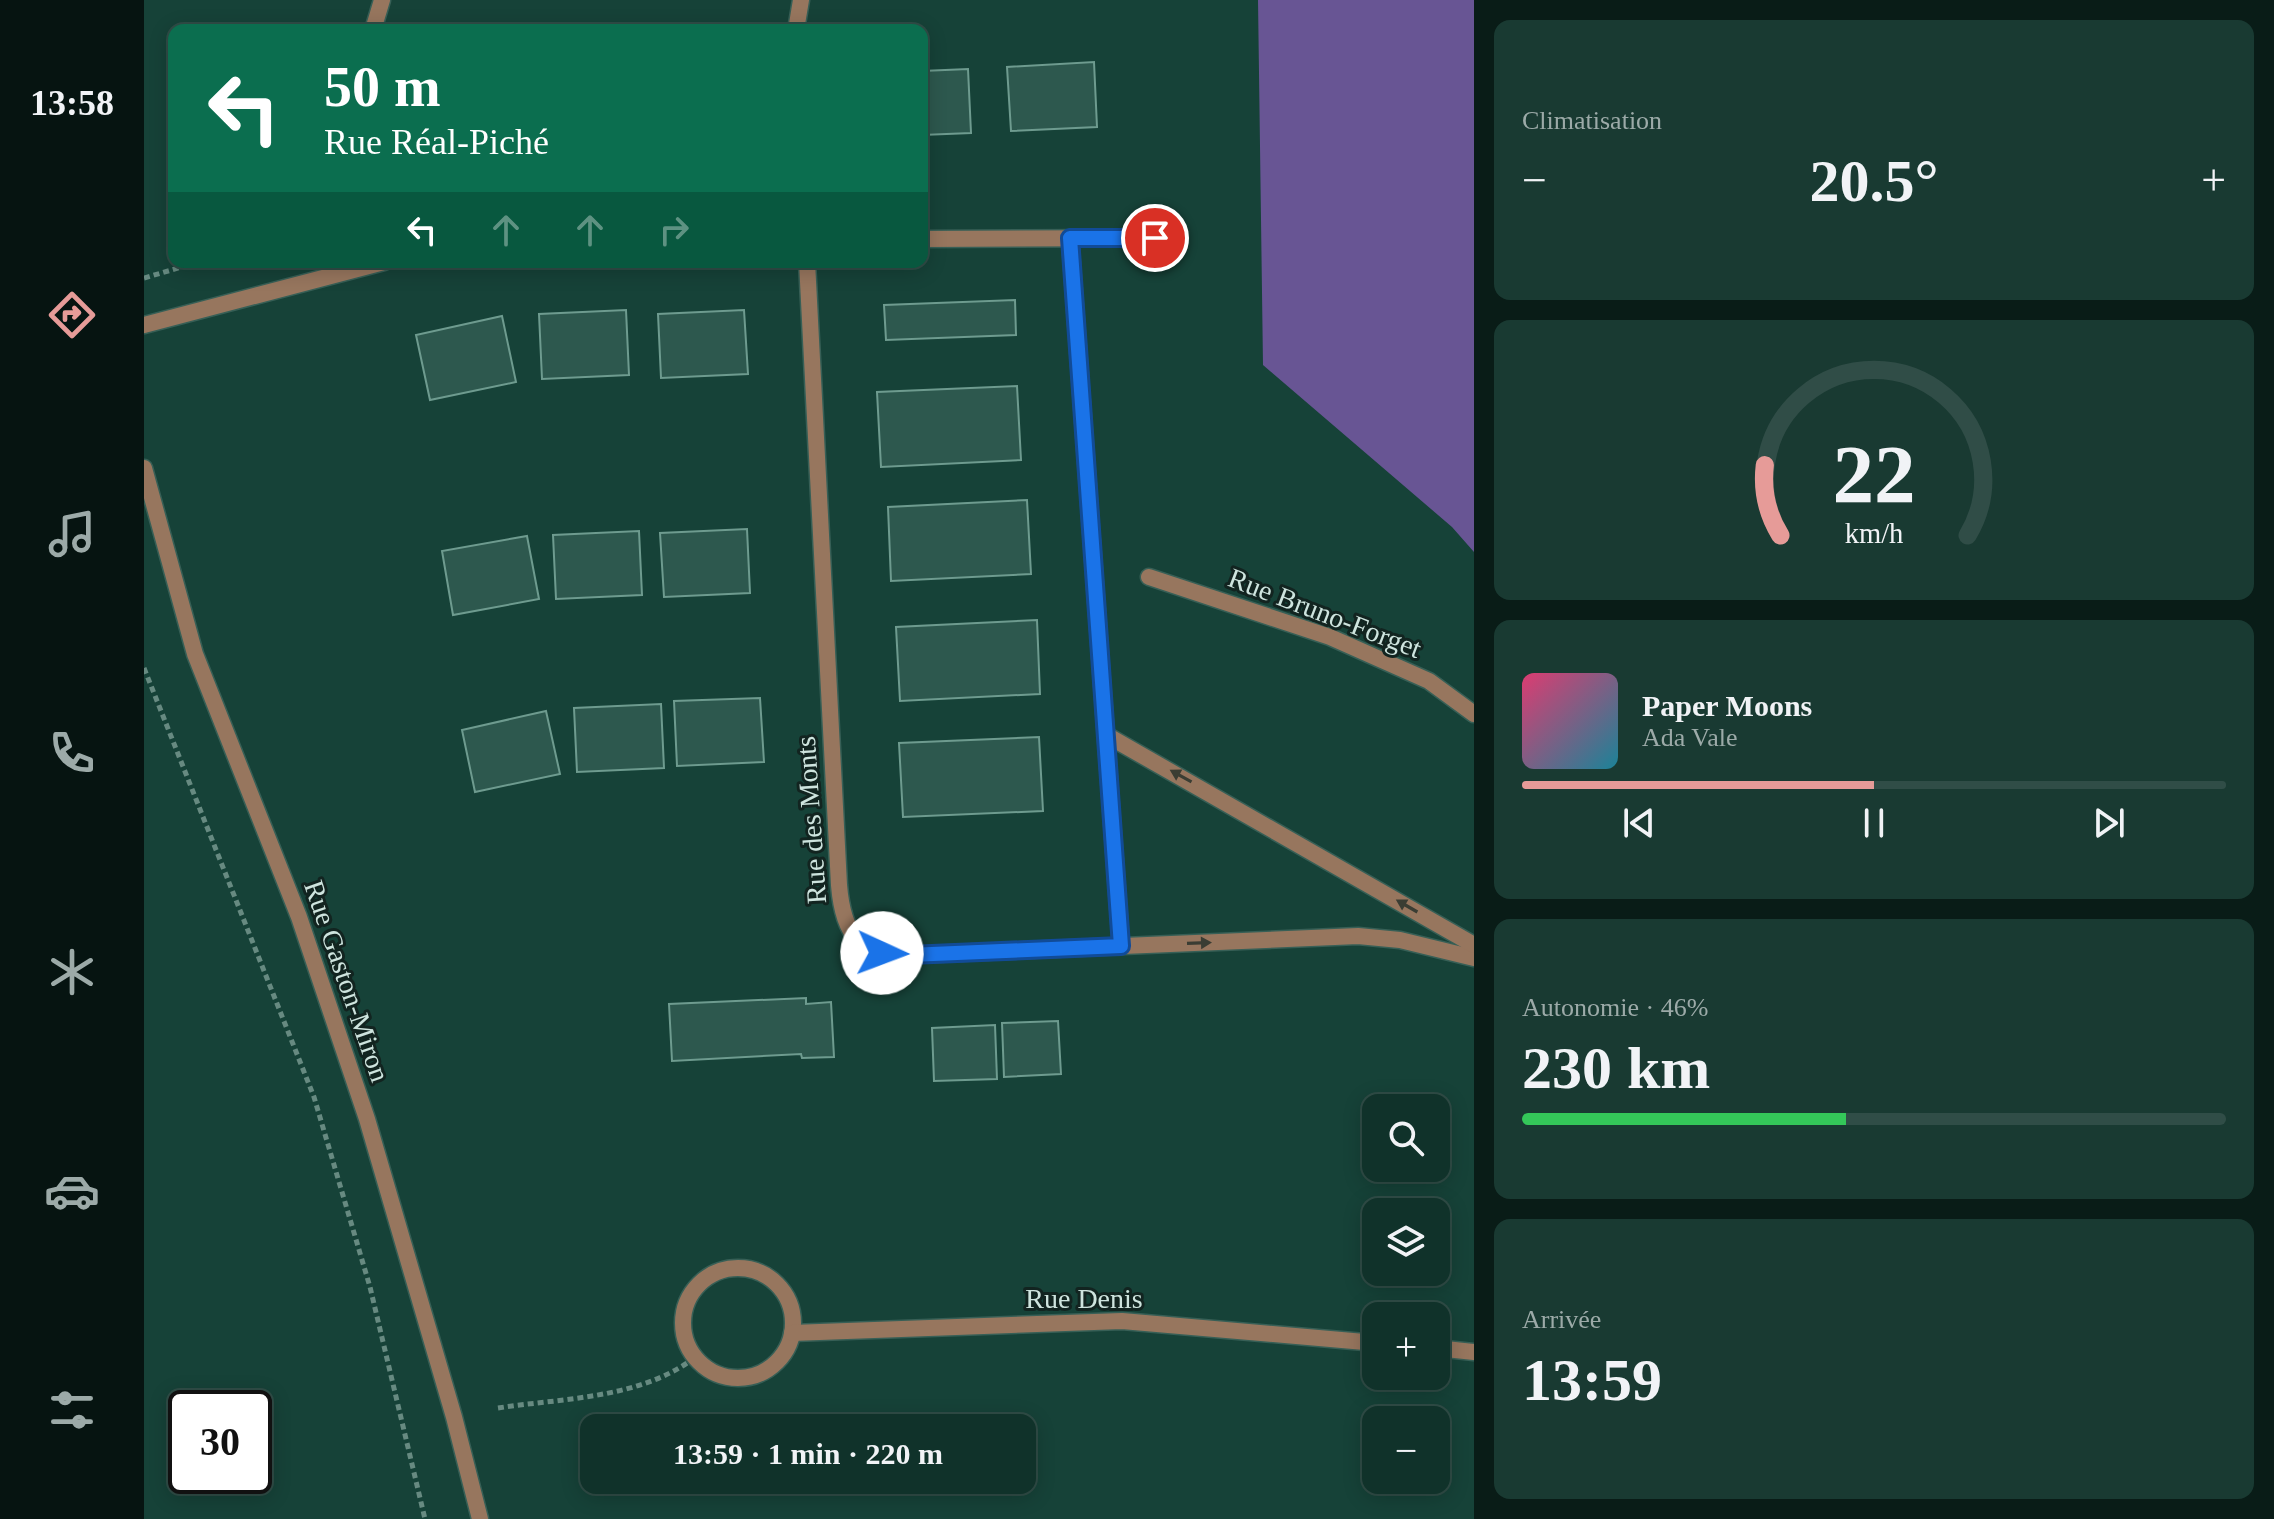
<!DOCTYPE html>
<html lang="fr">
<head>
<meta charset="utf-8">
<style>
  :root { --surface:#10322a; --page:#193a32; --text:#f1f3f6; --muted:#9caaa8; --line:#304d47; --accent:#e69b98 }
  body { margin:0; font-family:"Times New Roman",serif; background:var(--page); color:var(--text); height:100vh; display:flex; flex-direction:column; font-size:30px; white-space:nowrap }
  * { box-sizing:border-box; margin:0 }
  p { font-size:26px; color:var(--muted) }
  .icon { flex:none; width:44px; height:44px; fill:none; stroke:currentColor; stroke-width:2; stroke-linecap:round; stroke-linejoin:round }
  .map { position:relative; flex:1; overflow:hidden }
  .drawer { display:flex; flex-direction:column; gap:20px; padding:20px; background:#091c17; width:800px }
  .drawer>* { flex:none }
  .top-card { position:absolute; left:24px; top:24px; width:760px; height:244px; border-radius:16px; box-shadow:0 4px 20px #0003,0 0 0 2px var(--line); background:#0b6e4f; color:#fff; overflow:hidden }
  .controls { position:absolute; left:1218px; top:1094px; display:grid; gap:16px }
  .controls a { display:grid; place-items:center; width:88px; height:88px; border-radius:16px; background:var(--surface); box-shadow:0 4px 20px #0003,0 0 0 2px var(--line); font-size:40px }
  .speed { position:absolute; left:24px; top:1390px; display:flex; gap:16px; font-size:40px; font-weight:700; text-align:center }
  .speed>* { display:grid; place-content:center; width:104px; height:104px; border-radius:50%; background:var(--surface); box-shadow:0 4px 20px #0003,0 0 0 2px var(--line); line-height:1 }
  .speed .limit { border:4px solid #111; border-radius:12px; background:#fff; color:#111 }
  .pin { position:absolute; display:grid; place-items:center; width:68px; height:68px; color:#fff; margin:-34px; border:4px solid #fff; border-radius:50%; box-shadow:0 2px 8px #0007 }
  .me { position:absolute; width:88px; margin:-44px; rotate:92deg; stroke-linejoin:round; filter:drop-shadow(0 0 6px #0008) }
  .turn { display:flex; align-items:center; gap:28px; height:168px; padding:0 24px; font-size:36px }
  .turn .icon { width:104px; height:104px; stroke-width:2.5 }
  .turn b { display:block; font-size:56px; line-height:68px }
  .lanes { display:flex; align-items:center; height:76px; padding:0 24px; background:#0003; justify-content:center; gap:40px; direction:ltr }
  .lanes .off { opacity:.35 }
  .big { font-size:60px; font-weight:600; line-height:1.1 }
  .drawer .widget { flex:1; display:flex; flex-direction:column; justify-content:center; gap:12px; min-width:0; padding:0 28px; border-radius:16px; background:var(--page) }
  .drawer .dial { align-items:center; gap:0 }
  .dial svg { height:208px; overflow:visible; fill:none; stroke:var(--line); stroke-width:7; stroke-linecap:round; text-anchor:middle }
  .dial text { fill:var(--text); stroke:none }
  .song { display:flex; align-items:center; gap:24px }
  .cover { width:96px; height:96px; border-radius:12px; background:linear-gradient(135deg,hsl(340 70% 55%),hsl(190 70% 35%)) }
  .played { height:8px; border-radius:4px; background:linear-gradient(90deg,var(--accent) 50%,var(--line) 50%) }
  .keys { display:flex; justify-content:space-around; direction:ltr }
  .heat { display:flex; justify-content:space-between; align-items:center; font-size:44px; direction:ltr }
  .charge { height:12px; border-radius:6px; background:linear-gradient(90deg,#34c759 46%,var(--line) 0) }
  .trip { position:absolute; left:436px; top:1414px; width:456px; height:80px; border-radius:16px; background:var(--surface); box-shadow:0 4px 20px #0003,0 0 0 2px var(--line); font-weight:600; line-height:80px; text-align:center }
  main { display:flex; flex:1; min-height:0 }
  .tab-bar { display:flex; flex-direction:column; width:144px; justify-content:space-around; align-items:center; background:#061411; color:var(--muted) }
  .tab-bar .icon { width:56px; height:56px }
  .tab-bar .selected { color:var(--accent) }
  .tab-bar b { font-size:36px; color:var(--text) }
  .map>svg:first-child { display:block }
  .green { fill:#685594 }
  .building { fill:#2d584e; stroke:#6e9b8f; stroke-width:2 }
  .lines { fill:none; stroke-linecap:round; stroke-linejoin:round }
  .minor-casing { stroke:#375f56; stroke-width:19 }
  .path { stroke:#678a81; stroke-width:5; stroke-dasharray:6 4; stroke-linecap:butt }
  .minor { stroke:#97765e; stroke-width:16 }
  .oneway { fill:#3a3d33 }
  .route-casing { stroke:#114b97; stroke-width:20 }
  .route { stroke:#1a73e8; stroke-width:14 }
  .labels { text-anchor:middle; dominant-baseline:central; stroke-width:6; stroke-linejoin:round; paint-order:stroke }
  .street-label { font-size:28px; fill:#cee4de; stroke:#122420 }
</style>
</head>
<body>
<main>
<nav class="tab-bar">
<b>13:58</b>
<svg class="icon selected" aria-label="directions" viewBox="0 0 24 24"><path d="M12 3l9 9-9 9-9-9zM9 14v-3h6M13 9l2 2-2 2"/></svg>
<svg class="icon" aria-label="music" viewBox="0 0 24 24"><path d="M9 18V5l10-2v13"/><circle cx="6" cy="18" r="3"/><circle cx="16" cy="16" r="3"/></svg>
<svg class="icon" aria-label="phone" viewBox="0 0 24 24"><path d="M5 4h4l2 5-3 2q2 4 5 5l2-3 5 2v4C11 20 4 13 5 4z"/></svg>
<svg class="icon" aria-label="climate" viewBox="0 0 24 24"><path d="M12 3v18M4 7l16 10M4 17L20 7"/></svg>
<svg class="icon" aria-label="car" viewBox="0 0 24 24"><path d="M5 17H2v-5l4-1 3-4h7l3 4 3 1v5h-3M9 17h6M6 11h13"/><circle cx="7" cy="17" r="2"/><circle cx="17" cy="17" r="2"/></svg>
<svg class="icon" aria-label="filters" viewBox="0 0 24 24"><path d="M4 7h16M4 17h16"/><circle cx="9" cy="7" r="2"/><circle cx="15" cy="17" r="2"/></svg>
</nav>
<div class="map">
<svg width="1330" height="1519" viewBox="0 0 1330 1519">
  <rect width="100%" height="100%" fill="#164238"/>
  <path class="green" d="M1114 0H1330V552L1308 527 1119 365Z"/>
  <g class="building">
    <path d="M950 62 953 127 867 131 863 67Z"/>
    <path d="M824 69 827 133 778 135V71Z"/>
    <path d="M871 300 872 335 742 340 740 305Z"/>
    <path d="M482 310 485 375 398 379 395 314Z"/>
    <path d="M600 310 604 374 517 378 514 314Z"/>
    <path d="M358 316 372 382 286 400 272 335Z"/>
    <path d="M873 386 877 460 737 467 733 392Z"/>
    <path d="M883 500 887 574 747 581 744 507Z"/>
    <path d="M603 529 606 593 520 597 516 533Z"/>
    <path d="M495 531 498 595 412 599 409 535Z"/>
    <path d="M383 536 395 599 309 615 298 551Z"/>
    <path d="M893 620 896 694 756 701 752 627Z"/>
    <path d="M616 698 620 762 533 766 530 701Z"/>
    <path d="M517 704 520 768 433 772 430 708Z"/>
    <path d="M402 711 416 774 331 792 318 730Z"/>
    <path d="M895 737 899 811 759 817 755 743Z"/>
    <path d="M662 998V1004L687 1002 690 1057 658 1058 657 1054 528 1061 525 1004Z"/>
    <path d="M914 1021 917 1074 860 1077 858 1023Z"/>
    <path d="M851 1025 853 1079 790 1081 788 1028Z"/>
  </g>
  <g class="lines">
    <defs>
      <g id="minor">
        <path d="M229 30 238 0"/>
        <path d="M652 30 657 0"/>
        <path d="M926 238 977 946"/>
        <path d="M778 239 1011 238"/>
        <path d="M663 262 695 885C699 934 714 955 765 955L1214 936 1256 940 1330 958"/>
        <path d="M0 325 240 262"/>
        <path d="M0 468 51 654 155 917 223 1119 310 1417 336 1519"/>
        <path d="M1005 577 1186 637 1285 681 1330 714"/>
        <path d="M964 736 1330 945"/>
        <circle cx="594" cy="1323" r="55"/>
        <path d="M648 1333 978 1321 1232 1343"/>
        <path d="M1292 1348 1330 1352"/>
      </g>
    </defs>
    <use href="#minor" class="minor-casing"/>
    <g class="path">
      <path d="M0 278 55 262"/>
      <path d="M0 668 170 1097 226 1287 281 1519"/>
      <path d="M354 1408C419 1398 496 1399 550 1358"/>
    </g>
    <use href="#minor" class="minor"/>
  </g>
  <defs><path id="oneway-solid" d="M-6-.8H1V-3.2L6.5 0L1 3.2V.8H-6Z" transform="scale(2)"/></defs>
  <g class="oneway">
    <use href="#oneway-solid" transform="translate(1037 776) rotate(-151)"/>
    <use href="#oneway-solid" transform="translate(1263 906) rotate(-150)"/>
    <use href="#oneway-solid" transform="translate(1055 943) rotate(-2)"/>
  </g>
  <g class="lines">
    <defs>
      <path id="route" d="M738 953 765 955 977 946 926 238H1011"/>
    </defs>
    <use href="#route" class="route-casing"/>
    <use href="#route" class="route"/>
  </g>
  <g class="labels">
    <g class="street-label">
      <text transform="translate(1181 613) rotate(21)">Rue Bruno-Forget</text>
      <text transform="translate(667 820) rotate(-94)">Rue des Monts</text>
      <text transform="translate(203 981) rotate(71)">Rue Gaston-Miron</text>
      <text x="940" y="1298">Rue Denis</text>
    </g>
  </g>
</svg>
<div class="controls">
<a><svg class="icon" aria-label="search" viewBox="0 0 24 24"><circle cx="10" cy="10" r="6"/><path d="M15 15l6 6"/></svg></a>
<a><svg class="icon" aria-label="layers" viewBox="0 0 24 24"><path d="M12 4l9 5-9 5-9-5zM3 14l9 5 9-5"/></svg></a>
<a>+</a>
<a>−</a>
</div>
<div class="speed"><div class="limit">30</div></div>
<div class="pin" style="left:1011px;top:238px;background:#d93025"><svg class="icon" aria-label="arrive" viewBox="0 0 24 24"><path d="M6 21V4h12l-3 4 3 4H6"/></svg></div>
<svg class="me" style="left:738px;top:953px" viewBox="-20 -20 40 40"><circle r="19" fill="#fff"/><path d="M0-13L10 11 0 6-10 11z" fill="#1a73e8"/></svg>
<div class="trip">13:59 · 1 min · 220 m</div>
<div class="top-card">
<div class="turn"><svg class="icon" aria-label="left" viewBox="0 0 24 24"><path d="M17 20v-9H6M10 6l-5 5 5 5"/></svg><div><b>50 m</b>Rue Réal-Piché</div></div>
<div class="lanes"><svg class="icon" aria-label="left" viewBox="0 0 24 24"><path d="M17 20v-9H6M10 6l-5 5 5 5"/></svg><svg class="icon off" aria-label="ahead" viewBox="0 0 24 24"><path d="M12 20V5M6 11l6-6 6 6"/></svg><svg class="icon off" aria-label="ahead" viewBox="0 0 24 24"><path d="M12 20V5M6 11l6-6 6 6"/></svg><svg class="icon off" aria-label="right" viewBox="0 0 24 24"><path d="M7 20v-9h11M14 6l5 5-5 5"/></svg></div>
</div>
</div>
<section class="drawer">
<div class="widget"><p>Climatisation</p>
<div class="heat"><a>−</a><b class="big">20.5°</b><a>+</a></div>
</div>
<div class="widget dial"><svg viewBox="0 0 100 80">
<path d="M14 69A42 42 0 1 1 86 69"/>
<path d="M14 69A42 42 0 0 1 8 42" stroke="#e69b98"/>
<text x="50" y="56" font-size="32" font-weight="700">22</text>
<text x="50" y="72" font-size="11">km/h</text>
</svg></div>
<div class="widget">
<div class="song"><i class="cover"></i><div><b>Paper Moons</b><p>Ada Vale</p></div></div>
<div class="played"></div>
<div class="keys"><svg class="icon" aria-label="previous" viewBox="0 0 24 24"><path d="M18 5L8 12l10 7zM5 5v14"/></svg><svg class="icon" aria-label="pause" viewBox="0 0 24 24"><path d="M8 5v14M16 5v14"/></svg><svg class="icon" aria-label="next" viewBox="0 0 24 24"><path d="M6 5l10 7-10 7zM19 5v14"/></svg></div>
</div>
<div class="widget"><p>Autonomie · 46%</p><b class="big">230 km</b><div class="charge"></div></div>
<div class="widget"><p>Arrivée</p><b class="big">13:59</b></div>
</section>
</main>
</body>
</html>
